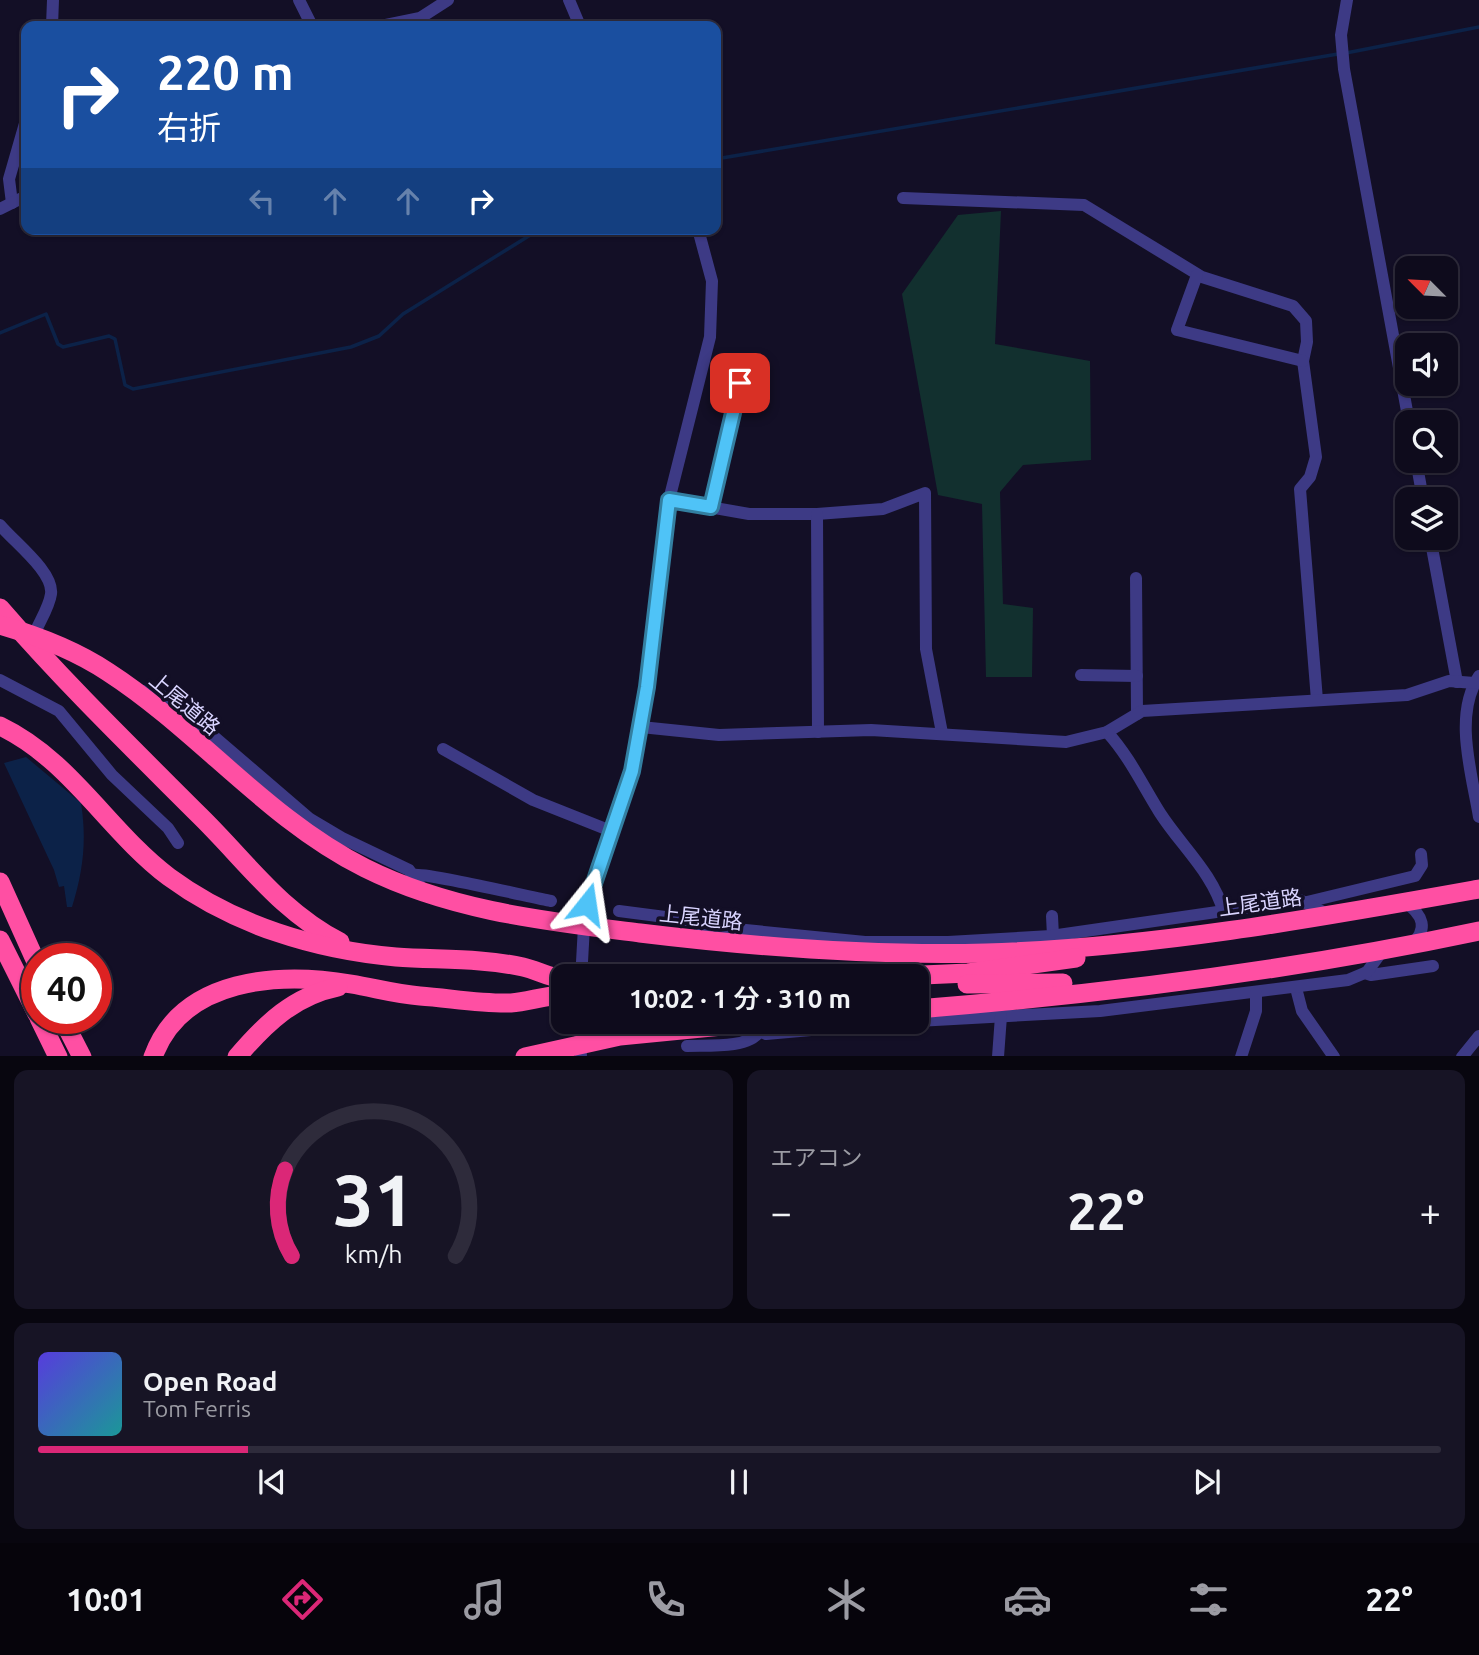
<!DOCTYPE html>
<html lang="ja">
<head>
<meta charset="utf-8">
<style>
  :root { --surface:#0e0b1c; --page:#171425; --text:#f1f3f6; --muted:#9b9ba3; --line:#2e2b3b; --accent:#db2777 }
  body { margin:0; font-family:Ubuntu,"Noto Sans JP",sans-serif; background:var(--page); color:var(--text); height:100vh; display:flex; flex-direction:column; font-size:26px; white-space:nowrap }
  * { box-sizing:border-box; margin:0 }
  p { font-size:23px; color:var(--muted) }
  .icon { flex:none; width:38px; height:38px; fill:none; stroke:currentColor; stroke-width:2; stroke-linecap:round; stroke-linejoin:round }
  .map { position:relative; height:1056px; overflow:hidden }
  .side { display:flex; flex-direction:column; gap:14px; padding:14px; background:#08060f; flex:1 }
  .side>* { flex:none }
  .top-card { position:absolute; left:21px; top:21px; width:700px; height:214px; border-radius:14px; box-shadow:0 2px 5px #0004,0 0 0 2px var(--line); background:#1a4fa0; color:#fff; overflow:hidden }
  .needle { width:46px; rotate:294deg }
  .controls { position:absolute; left:1395px; top:256px; display:grid; gap:14px }
  .controls a { display:grid; place-items:center; width:63px; height:63px; border-radius:14px; background:var(--surface); box-shadow:0 2px 5px #0004,0 0 0 2px var(--line); font-size:35px }
  .speed { position:absolute; left:21px; top:943px; display:flex; gap:14px; font-size:35px; font-weight:700; text-align:center }
  .speed>* { display:grid; place-content:center; width:91px; height:91px; border-radius:50%; background:var(--surface); box-shadow:0 2px 5px #0004,0 0 0 2px var(--line); line-height:1 }
  .speed .limit { border:10px solid #d22; background:#fff; color:#111 }
  .pin { position:absolute; display:grid; place-items:center; width:60px; height:60px; color:#fff; margin:-30px; border-radius:14px; box-shadow:0 4px 10px #0006 }
  .me { position:absolute; width:77px; margin:-38px; rotate:15deg; stroke-linejoin:round; filter:drop-shadow(0 0 5px #0008) }
  .turn { display:flex; align-items:center; gap:24px; height:147px; padding:0 21px; font-size:32px }
  .turn .icon { width:91px; height:91px; stroke-width:2.5 }
  .turn b { display:block; font-size:49px; line-height:60px }
  .lanes { display:flex; align-items:center; height:66px; padding:0 21px; background:#0003; justify-content:center; gap:35px; direction:ltr }
  .lanes .off { opacity:.35 }
  .big { font-size:52px; font-weight:600; line-height:1.1 }
  .side .card { flex:1; display:flex; flex-direction:column; justify-content:center; gap:10px; min-width:0; padding:0 24px; border-radius:14px; background:var(--page) }
  .side .dial { align-items:center; gap:0 }
  .dial svg { height:182px; overflow:visible; fill:none; stroke:var(--line); stroke-width:7; stroke-linecap:round; text-anchor:middle }
  .dial text { fill:var(--text); stroke:none }
  .song { display:flex; align-items:center; gap:21px }
  .cover { width:84px; height:84px; border-radius:10px; background:linear-gradient(135deg,hsl(250 70% 55%),hsl(180 70% 35%)) }
  .played { height:7px; border-radius:4px; background:linear-gradient(90deg,var(--accent) 15%,var(--line) 15%) }
  .keys { display:flex; justify-content:space-around; direction:ltr }
  .heat { display:flex; justify-content:space-between; align-items:center; font-size:38px; direction:ltr }
  .side .tiles { flex:1; display:grid; gap:14px; grid-template-columns:1fr 1fr }
  .card:last-child { grid-column:span 2 }
  .trip { position:absolute; left:551px; top:964px; width:378px; height:70px; border-radius:14px; background:var(--surface); box-shadow:0 2px 5px #0004,0 0 0 2px var(--line); font-weight:600; line-height:70px; text-align:center }
  .menu { display:flex; height:112px; justify-content:space-around; align-items:center; background:#06040b; color:var(--muted) }
  .menu .icon { width:49px; height:49px }
  .menu .active { color:var(--accent) }
  .menu b { font-size:32px; color:var(--text) }
  .map>svg:first-child { display:block }
  .green { fill:#12302f }
  .water { fill:#0c2248 }
  .lines { fill:none; stroke-linecap:round; stroke-linejoin:round }
  .stream { stroke:#0c2248; stroke-width:3.5 }
  .minor-tunnel { stroke:#312d47; stroke-width:12; stroke-dasharray:12 6; stroke-linecap:butt }
  .minor { stroke:#3d3a85; stroke-width:12 }
  .highway { stroke:#ff4fa3; stroke-width:19 }
  .route-casing { stroke:#337fa1; stroke-width:18 }
  .route { stroke:#4fc3f7; stroke-width:12 }
  .labels { text-anchor:middle; dominant-baseline:central; stroke-width:7; stroke-linejoin:round; paint-order:stroke }
  .street-label { font-size:21px; fill:#d9d4ff; stroke:#130f26 }
</style>
</head>
<body>
<div class="map">
<svg width="1479" height="1057" viewBox="0 0 1479 1057">
  <rect width="100%" height="100%" fill="#130f26"/>
  <path class="green" d="M1001 211 995 344 1090 361 1091 460 1023 465 1000 492 1003 604 1033 608 1032 677H986L982 504 938 495 902 294 958 215Z"/>
  <path class="water" d="M26 757 81 803C87 840 83 872 72 907H67L64 886 59 887 54 870 4 763Z"/>
  <g class="lines">
    <g class="stream">
      <path d="M1346 53 1479 27"/>
      <path d="M716 159 1338 54"/>
      <path d="M0 333 46 314 58 344 63 347 109 336 115 339 125 385 133 389 351 347 379 336 403 314 540 229"/>
    </g>
    <path class="minor-tunnel" d="M582 976V962"/>
    <g class="minor">
      <path d="M299 0 312 26"/>
      <path d="M569 0 580 26"/>
      <path d="M1347 0 1341 35 1344 69 1409 422"/>
      <path d="M52 26 53 0"/>
      <path d="M381 26 420 18 448 0"/>
      <path d="M903 198 1084 205 1202 277 1293 306 1306 321 1307 342 1303 361 1316 457 1310 477 1300 489 1317 700"/>
      <path d="M12 203 9 179 26 120"/>
      <path d="M0 209 26 196"/>
      <path d="M1197 275 1177 330 1303 361"/>
      <path d="M1416 460 1423 499"/>
      <path d="M669 500 749 514H817L883 509 925 493 926 649 942 733"/>
      <path d="M711 507 740 383"/>
      <path d="M817 514 818 732"/>
      <path d="M0 525C14 542 54 572 51 594 49 608 39 622 34 635"/>
      <path d="M1430 537 1457 682"/>
      <path d="M1136 578 1137 714"/>
      <path d="M1081 675 1137 676"/>
      <path d="M1479 676C1453 715 1472 774 1479 817"/>
      <path d="M0 680 59 711 112 775 168 828 178 843"/>
      <path d="M139 690 169 698 310 819 342 838 409 870 425 893"/>
      <path d="M641 727 719 735 871 730 1066 742 1107 732 1142 711 1407 695 1449 681 1474 683"/>
      <path d="M1107 732C1129 756 1143 786 1160 813 1182 847 1213 873 1224 913"/>
      <path d="M443 749 533 800 611 831"/>
      <path d="M413 875C424 872 530 897 551 901"/>
      <path d="M1307 902 1415 876 1422 865 1421 854"/>
      <path d="M1405 902C1423 915 1429 929 1411 945"/>
      <path d="M619 911 696 921 705 929"/>
      <path d="M1052 916 1053 936"/>
      <path d="M689 939 715 927 865 942H948L1051 936 1300 900 1329 915"/>
      <path d="M582 962 584 926 591 884 632 770 647 686 669 500 710 337 712 281 698 229"/>
      <path d="M1365 973 1371 975 1433 966"/>
      <path d="M1296 988 1302 1011 1334 1057"/>
      <path d="M917 1021 1100 1011 1348 980 1367 972 1383 950"/>
      <path d="M580 1022 581 1057"/>
      <path d="M746 1025 766 1034 901 1022"/>
      <path d="M687 1046C705 1045 748 1049 759 1032"/>
      <path d="M998 1057 1001 1016"/>
      <path d="M1241 1057 1256 1011V993"/>
      <path d="M1462 1057 1479 1036"/>
    </g>
    <g class="highway">
      <path d="M0 608C63 681 131 747 199 815 247 862 279 910 340 942"/>
      <path d="M0 625C38 636 75 650 108 672 199 731 267 819 365 868 451 911 545 921 640 933 755 947 870 956 986 953 1151 948 1317 918 1479 889"/>
      <path d="M0 726C71 760 108 831 169 877 234 925 316 950 396 957 438 960 482 958 523 967 537 970 549 978 564 979"/>
      <path d="M0 882 37 964"/>
      <path d="M0 940 37 1014"/>
      <path d="M900 976 968 973 1076 958"/>
      <path d="M967 984 1063 983"/>
      <path d="M917 1009C1105 994 1295 970 1479 931"/>
      <path d="M39 1018 58 1057"/>
      <path d="M62 1018 82 1057"/>
      <path d="M153 1057C182 977 280 972 351 984 375 988 396 994 420 996 449 998 481 1004 511 1003 528 1002 546 995 564 995"/>
      <path d="M237 1057C266 1023 294 996 338 987"/>
      <path d="M525 1057 620 1036 764 1022"/>
    </g>
  </g>
  <g class="lines">
    <defs>
      <path id="route" d="M587 904 632 771 647 687 669 500 711 507 740 383"/>
    </defs>
    <use href="#route" class="route-casing"/>
    <use href="#route" class="route"/>
  </g>
  <g class="labels">
    <g class="street-label">
      <text transform="translate(185 703) rotate(40)">上尾道路</text>
      <text transform="translate(1260 902) rotate(-8)">上尾道路</text>
      <text transform="translate(701 917) rotate(6)">上尾道路</text>
    </g>
  </g>
</svg>
<div class="controls">
<a><svg class="needle" viewBox="-14 -14 28 28"><path d="M0-13l5 13h-10z" fill="#e53935"/><path d="M0 13l5-13h-10z" fill="#9b9ba3"/></svg></a>
<a><svg class="icon" aria-label="sound" viewBox="0 0 24 24"><path d="M4 9h4l5-4v14l-5-4H4zM17 9q2 3 0 6"/></svg></a>
<a><svg class="icon" aria-label="search" viewBox="0 0 24 24"><circle cx="10" cy="10" r="6"/><path d="M15 15l6 6"/></svg></a>
<a><svg class="icon" aria-label="layers" viewBox="0 0 24 24"><path d="M12 4l9 5-9 5-9-5zM3 14l9 5 9-5"/></svg></a>
</div>
<div class="speed"><div class="limit">40</div></div>
<div class="pin" style="left:740px;top:383px;background:#d93025"><svg class="icon" aria-label="arrive" viewBox="0 0 24 24"><path d="M6 21V4h12l-3 4 3 4H6"/></svg></div>
<svg class="me" style="left:587px;top:904px" viewBox="-20 -20 40 40"><path d="M0-17L14 15 0 8-14 15z" fill="#4fc3f7" stroke="#fff" stroke-width="4"/></svg>
<div class="trip">10:02 · 1 分 · 310 m</div>
<div class="top-card">
<div class="turn"><svg class="icon" aria-label="right" viewBox="0 0 24 24"><path d="M7 20v-9h11M14 6l5 5-5 5"/></svg><div><b>220 m</b>右折</div></div>
<div class="lanes"><svg class="icon off" aria-label="left" viewBox="0 0 24 24"><path d="M17 20v-9H6M10 6l-5 5 5 5"/></svg><svg class="icon off" aria-label="ahead" viewBox="0 0 24 24"><path d="M12 20V5M6 11l6-6 6 6"/></svg><svg class="icon off" aria-label="ahead" viewBox="0 0 24 24"><path d="M12 20V5M6 11l6-6 6 6"/></svg><svg class="icon" aria-label="right" viewBox="0 0 24 24"><path d="M7 20v-9h11M14 6l5 5-5 5"/></svg></div>
</div>
</div>
<section class="side">
<div class="tiles">
<div class="card dial"><svg viewBox="0 0 100 80">
<path d="M14 69A42 42 0 1 1 86 69"/>
<path d="M14 69A42 42 0 0 1 11 31" stroke="#db2777"/>
<text x="50" y="56" font-size="32" font-weight="700">31</text>
<text x="50" y="72" font-size="11">km/h</text>
</svg></div>
<div class="card"><p>エアコン</p>
<div class="heat"><a>−</a><b class="big">22°</b><a>+</a></div>
</div>
<div class="card">
<div class="song"><i class="cover"></i><div><b>Open Road</b><p>Tom Ferris</p></div></div>
<div class="played"></div>
<div class="keys"><svg class="icon" aria-label="previous" viewBox="0 0 24 24"><path d="M18 5L8 12l10 7zM5 5v14"/></svg><svg class="icon" aria-label="pause" viewBox="0 0 24 24"><path d="M8 5v14M16 5v14"/></svg><svg class="icon" aria-label="next" viewBox="0 0 24 24"><path d="M6 5l10 7-10 7zM19 5v14"/></svg></div>
</div>
</div>
</section>
<nav class="menu">
<b>10:01</b>
<svg class="icon active" aria-label="directions" viewBox="0 0 24 24"><path d="M12 3l9 9-9 9-9-9zM9 14v-3h6M13 9l2 2-2 2"/></svg>
<svg class="icon" aria-label="music" viewBox="0 0 24 24"><path d="M9 18V5l10-2v13"/><circle cx="6" cy="18" r="3"/><circle cx="16" cy="16" r="3"/></svg>
<svg class="icon" aria-label="phone" viewBox="0 0 24 24"><path d="M5 4h4l2 5-3 2q2 4 5 5l2-3 5 2v4C11 20 4 13 5 4z"/></svg>
<svg class="icon" aria-label="climate" viewBox="0 0 24 24"><path d="M12 3v18M4 7l16 10M4 17L20 7"/></svg>
<svg class="icon" aria-label="car" viewBox="0 0 24 24"><path d="M5 17H2v-5l4-1 3-4h7l3 4 3 1v5h-3M9 17h6M6 11h13"/><circle cx="7" cy="17" r="2"/><circle cx="17" cy="17" r="2"/></svg>
<svg class="icon" aria-label="filters" viewBox="0 0 24 24"><path d="M4 7h16M4 17h16"/><circle cx="9" cy="7" r="2"/><circle cx="15" cy="17" r="2"/></svg>
<b>22°</b>
</nav>
</body>
</html>
